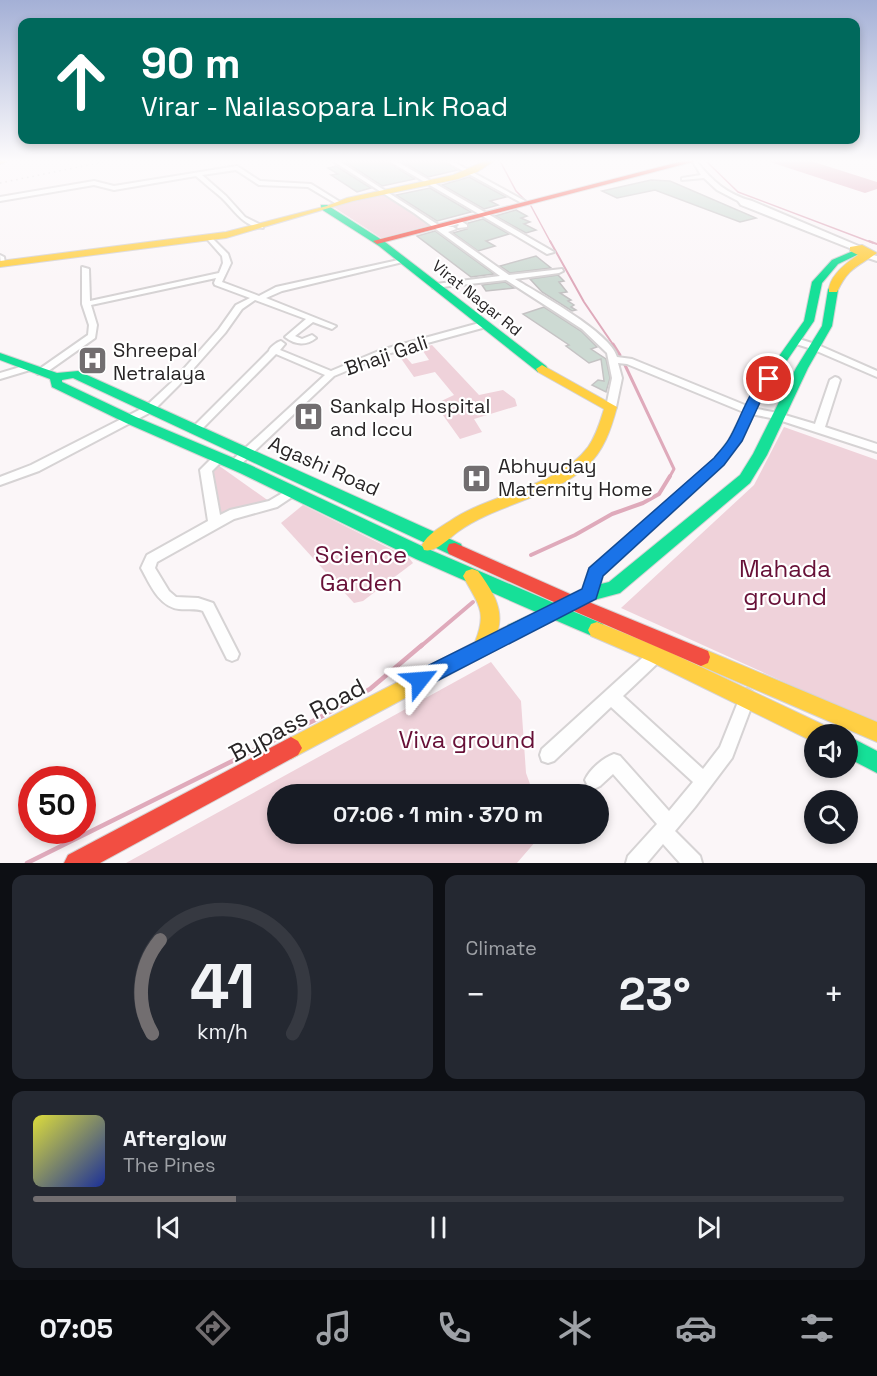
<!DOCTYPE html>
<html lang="en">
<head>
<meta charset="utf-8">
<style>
  :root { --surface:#171b24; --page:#242831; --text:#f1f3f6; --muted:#9ea1a6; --line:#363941; --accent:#726e70 }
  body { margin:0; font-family:"Space Grotesk",sans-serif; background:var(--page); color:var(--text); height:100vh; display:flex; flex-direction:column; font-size:22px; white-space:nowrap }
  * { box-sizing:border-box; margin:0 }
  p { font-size:20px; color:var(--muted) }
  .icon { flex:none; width:33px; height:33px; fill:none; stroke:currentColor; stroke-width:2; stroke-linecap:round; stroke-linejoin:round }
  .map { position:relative; height:863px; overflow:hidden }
  .details { display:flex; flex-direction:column; gap:12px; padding:12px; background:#0d0f14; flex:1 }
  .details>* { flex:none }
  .top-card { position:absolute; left:18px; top:18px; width:842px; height:126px; border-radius:12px; box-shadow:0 3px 9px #0003; background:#00695c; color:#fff; overflow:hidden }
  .tools { position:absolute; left:804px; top:724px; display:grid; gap:12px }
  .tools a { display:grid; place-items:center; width:54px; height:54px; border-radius:50%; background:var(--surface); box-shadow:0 3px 9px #0003; font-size:30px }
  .speed { position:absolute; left:18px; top:766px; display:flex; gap:12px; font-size:30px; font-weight:700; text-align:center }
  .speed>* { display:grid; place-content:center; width:78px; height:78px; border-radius:50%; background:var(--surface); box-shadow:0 3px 9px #0003; line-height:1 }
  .speed .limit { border:9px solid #d22; background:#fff; color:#111 }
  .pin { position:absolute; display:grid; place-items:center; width:51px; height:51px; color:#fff; margin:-26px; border:3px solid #fff; border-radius:50%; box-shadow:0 2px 6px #0007 }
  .me { position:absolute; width:66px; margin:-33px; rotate:62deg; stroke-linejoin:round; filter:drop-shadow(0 0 4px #0008) }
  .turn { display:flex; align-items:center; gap:21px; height:126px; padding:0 24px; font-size:27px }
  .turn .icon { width:78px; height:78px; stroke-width:2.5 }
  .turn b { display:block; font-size:42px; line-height:51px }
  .big { font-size:45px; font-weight:700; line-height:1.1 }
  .details .widget { flex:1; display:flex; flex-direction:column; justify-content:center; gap:9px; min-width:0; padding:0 21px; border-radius:12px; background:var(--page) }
  .details .dial { align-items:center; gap:0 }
  .dial svg { height:156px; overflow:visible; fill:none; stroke:var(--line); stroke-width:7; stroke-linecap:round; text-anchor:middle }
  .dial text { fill:var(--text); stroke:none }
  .song { display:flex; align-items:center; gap:18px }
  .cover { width:72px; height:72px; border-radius:9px; background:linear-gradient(135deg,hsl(60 70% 55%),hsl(230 70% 35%)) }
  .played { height:6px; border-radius:3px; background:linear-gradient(90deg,var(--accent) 25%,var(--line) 25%) }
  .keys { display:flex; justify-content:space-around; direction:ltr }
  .heat { display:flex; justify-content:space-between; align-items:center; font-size:33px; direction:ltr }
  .details .tiles { flex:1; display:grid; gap:12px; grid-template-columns:1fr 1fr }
  .widget:last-child { grid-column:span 2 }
  .trip { position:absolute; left:267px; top:784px; width:342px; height:60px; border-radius:30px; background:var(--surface); box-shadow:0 3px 9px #0003; font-weight:700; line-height:60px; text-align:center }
  .dock { display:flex; height:96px; justify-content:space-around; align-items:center; background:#090b0e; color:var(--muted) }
  .dock .icon { width:42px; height:42px }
  .dock .on { color:var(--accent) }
  .dock b { font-size:27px; color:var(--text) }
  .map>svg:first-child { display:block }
  .green { fill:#efd2da }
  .water { fill:#dfaabb }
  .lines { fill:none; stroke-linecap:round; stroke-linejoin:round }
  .stream-far4 { stroke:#dfaabb; stroke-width:1.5 }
  .stream-far3 { stroke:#dfaabb; stroke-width:2 }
  .stream-far2 { stroke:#dfaabb; stroke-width:3 }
  .stream-far1 { stroke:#dfaabb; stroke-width:4 }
  .stream { stroke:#dfaabb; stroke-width:4.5 }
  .building { fill:#cddad3; stroke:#c5c3c4; stroke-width:1.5 }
  .street-casing { stroke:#d6d3d4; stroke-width:4 }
  .fast-casing { stroke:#d6d3d4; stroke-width:2 }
  .slow-casing { stroke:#d6d3d4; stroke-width:2 }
  .jam-casing { stroke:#d6d3d4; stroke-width:2 }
  .street { fill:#fefefe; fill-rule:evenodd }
  .fast { fill:#16e098; fill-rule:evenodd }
  .slow { fill:#ffcf43; fill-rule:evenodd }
  .jam { fill:#f24e42; fill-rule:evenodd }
  .rail { stroke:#d6d5d5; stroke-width:1.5; stroke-dasharray:1.5 4; stroke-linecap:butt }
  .route { fill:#1a73e8; stroke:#114b97; stroke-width:1.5 }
  .labels { text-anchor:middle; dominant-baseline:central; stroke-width:4.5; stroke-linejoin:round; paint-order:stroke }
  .far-street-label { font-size:16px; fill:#282526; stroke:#fff }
  .poi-label { font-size:20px; fill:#282526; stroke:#fff; text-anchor:start }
  .street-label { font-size:20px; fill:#282526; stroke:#fff }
  .near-park-label { font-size:24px; fill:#671037; stroke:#fff }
  .near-street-label { font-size:24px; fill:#282526; stroke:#fff }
</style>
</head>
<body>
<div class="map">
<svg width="877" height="863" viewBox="0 0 877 863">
  <rect width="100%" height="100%" fill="#fbf6f8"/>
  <g class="green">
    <path d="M381 193 431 225 381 238 332 206Z"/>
    <path d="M432 345 479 395 503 390 515 399 517 406 474 419 482 432 460 439 435 404 454 395 435 372 414 377 400 357 405 356 412 364 429 360 421 348Z"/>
    <path d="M784 427 877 460V724L621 608 754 485Z"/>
    <path d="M218 465 273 504 222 514 216 511 210 470Z"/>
    <path d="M303 505 409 558 413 563 363 601 354 603 281 523Z"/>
    <path d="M491 662 521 701 526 773 534 795H278V834H542L517 863H126Z"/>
  </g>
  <path class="water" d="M767 161H811L877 182V189L865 193Z"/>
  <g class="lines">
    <g class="stream-far4">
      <path d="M500 161 516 191 527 202"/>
      <path d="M706 161 738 192 873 243"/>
      <path d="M531 206 551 243"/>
    </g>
    <g class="stream-far3">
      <path d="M550 241 584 302 614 346"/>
      <path d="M869 241 877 244"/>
    </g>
    <g class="stream-far2">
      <path d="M613 344 620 355"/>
      <path d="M624 363 674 469 669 478"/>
    </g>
    <g class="stream-far1">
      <path d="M531 555 575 535 612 514 643 503 659 494 670 476"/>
      <path d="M420 647 473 602"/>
    </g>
    <path class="stream" d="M27 863 317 719 370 689 422 645"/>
  </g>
  <g class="building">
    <path d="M344 161H387L415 179 382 186Z"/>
    <path d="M401 161H443L458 170 428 177Z"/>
    <path d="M336 166 371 188 357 192 331 175 338 174 328 168Z"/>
    <path d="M469 177 506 197 490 201 498 205 484 209 442 185Z"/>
    <path d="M651 180 670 181 756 218 740 222 655 190 617 198 602 191Z"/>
    <path d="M430 188 471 212 437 221 396 195Z"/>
    <path d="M516 210 527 216 521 218 530 222 524 224 536 230 526 233 495 216Z"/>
    <path d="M483 219 509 234 486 241 495 246 478 251 453 233 467 229 468 223Z"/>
    <path d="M435 231 494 274 471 277 417 236Z"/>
    <path d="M536 256 551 268 510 273 500 266Z"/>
    <path d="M558 275 564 281 559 282 567 292 560 293 571 300 568 301 574 305 571 307 576 310 572 311 542 292 530 279Z"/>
    <path d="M505 282 514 288 486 291 482 285Z"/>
    <path d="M544 307 581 331 597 347 591 349 606 359 610 378 606 392 592 385 598 380 604 381 601 359 589 363 566 346 569 345 523 314Z"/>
  </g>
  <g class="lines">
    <defs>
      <g id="street">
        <path d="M333 161H339L440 226 461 221 467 225V227L458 228 457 227 459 225 458 224 448 227H453L456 229 448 232 509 275 562 269 563 271 559 273 515 279C538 293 611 333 617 357L632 359 752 408 778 413 815 424 830 380 835 377 838 378 840 380 825 427 877 444V452L776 419 746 413 627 364 618 363 622 378 616 407 615 409H607L606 407 612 378 607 353 582 329 506 280 433 288 432 286 436 284 500 276 414 213Z"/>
        <path d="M389 161H396L554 252 547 254Z"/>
        <path d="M445 161H452L525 201 520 202Z"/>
        <path d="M693 162H697C712 181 728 195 752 201L861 247 856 249H852L741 205 738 201 717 190 704 178 682 180V178L701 175Z"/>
        <path d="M237 166 260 181 311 184 340 202 335 203 308 187 259 185 236 170 202 175 226 196 245 217 263 226V228C245 228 234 210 222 198 214 191 205 184 196 176L114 190 94 185 0 201V197L94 181 114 186Z"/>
        <path d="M207 237H211L228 254 231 263 222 282 259 296 276 287 403 259 407 261 282 291 266 298 336 326 332 329 313 322 295 336 302 339 312 335 316 338C306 346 295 345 285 337L306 319 255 300 242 309 225 333 179 385 153 411 39 471 0 485V477L31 465 145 407 173 381 219 329 236 305 250 298 215 285 214 283 216 278 91 305 97 325 95 338 44 374H38L36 372 38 370 88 335 89 325 82 304V267L89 269 90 301 219 273 223 263 222 256 207 239Z"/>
        <path d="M865 253 877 256V261L865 257Z"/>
        <path d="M0 255 4 257 5 263 1 265Z"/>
        <path d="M483 322 486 323V327L387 354 334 376 238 467H230L228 464 325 375 276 354 199 432H191L190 430 269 351C269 348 277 342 281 341L285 344 280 350 331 371 381 350Z"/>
        <path d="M796 338 818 345 877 371V377L812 349 793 343 792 341Z"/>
        <path d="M27 365 32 368 30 370 0 379V373Z"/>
        <path d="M215 458 221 462 212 471 220 515 230 510 269 501 291 488 295 489 297 492 295 495 277 507 234 519 157 562 155 568 169 591 176 597 198 598 213 603 239 654 237 659 232 661 227 659 203 611C195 608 187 610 179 609 159 607 150 584 141 568L147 555 208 521 200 470 211 459Z"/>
        <path d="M656 648 661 650 663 655 661 660 623 696 703 769 720 747 742 692 747 689 752 692 755 697 732 758 695 807 675 831 700 856 702 863H680L663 844 647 863H626L628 856 657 824 613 774 600 786 594 789 588 786 585 780C590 769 603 758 614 754L620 756 669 811 693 782 611 707 554 761 548 763 542 761 540 755 542 749 651 650Z"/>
      </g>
      <g id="fast">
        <path d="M321 205H327L385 242 546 366 548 369 546 372H538L379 246 321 209Z"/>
        <path d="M853 251 861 253 838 264 822 283 814 321 762 397 742 441 724 465 603 576 601 584 609 582 740 475 753 454 796 368 822 326 828 290 829 288H837L838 290 832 326 808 368 767 455 750 483 620 593 594 600 572 611 603 624 606 630 603 636 597 638 555 620 514 639 508 637 505 631 508 625 536 612 416 559 240 473 126 423 52 387 50 379 0 360V353L57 373 78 371 461 544 463 549 461 554 455 555 449 554 73 378 62 380V382L136 417 250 465 428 549 554 603 582 589 589 568 714 459 729 439 750 397 804 321 812 282 832 260Z"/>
        <path d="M848 736 877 751V773L848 758Z"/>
      </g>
      <g id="slow">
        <path d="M0 161H8L0 164Z"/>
        <path d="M485 161H494L477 172 458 179 353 201 226 238 0 267V261L226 232 327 206 347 198 453 175Z"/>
        <path d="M862 245 877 253C856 268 849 267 837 292H829C828 277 846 263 858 255L850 251V247Z"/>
        <path d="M542 365 617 407C611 429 604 451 586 467 553 497 497 504 459 531 449 538 436 553 424 550L422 545C428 534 439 528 450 521 491 493 558 487 588 447 596 436 600 422 604 409L538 372 536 369Z"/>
        <path d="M472 569 478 571C491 589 504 607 498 630L514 623 520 625 523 631 520 637 298 755 291 759 284 755 280 748 284 741 475 642C488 610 477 603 463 576L466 571Z"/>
        <path d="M597 622 663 649 830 728 833 735H814V742L649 661 591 636 588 630 591 624Z"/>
        <path d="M701 648 877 722V742L694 663 692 657 694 651Z"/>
      </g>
      <g id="jam">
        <path d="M683 161H696L377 244 373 241Z"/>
        <path d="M455 543 579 598 708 651 710 657 708 663 701 666 694 663 567 608 449 554 447 549 449 544Z"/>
        <path d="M291 737 298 741 302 748 298 755 100 863H64L68 855Z"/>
      </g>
    </defs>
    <use href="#street" class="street-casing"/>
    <use href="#fast" class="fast-casing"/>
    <use href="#slow" class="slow-casing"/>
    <use href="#jam" class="jam-casing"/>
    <use href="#street" class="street"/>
    <use href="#fast" class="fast"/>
    <use href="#slow" class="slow"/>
    <use href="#jam" class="jam"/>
    <path class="rail" d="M0 183 108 161"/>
  </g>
  <linearGradient id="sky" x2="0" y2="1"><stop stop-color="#a4b0d6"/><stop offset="0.57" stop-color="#fdfbfc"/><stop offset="1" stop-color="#fdfbfc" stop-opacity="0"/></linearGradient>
  <rect width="877" height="282" fill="url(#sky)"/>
  <path class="route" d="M769 375 775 379 762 398 742 441 724 465 603 576 596 599 427 686 420 689 413 686 410 680 413 673 582 589 589 568 714 458C719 452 725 446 729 439 739 424 751 381 769 375Z"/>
  <defs>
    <symbol id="hospital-square" viewBox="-11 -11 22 22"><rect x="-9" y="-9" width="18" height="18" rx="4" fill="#726e70" stroke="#fff"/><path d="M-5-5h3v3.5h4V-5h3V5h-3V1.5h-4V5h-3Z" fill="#fff"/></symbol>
  </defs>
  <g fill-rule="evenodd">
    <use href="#hospital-square" x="76" y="344" width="33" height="33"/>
    <use href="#hospital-square" x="292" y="400" width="33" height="33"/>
    <use href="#hospital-square" x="460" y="462" width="33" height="33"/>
  </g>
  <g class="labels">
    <g class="far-street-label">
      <text transform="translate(477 298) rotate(39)">Virat Nagar Rd</text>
    </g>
    <g class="poi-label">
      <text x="113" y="350">Shreepal<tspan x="113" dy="23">Netralaya</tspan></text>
      <text x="330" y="406">Sankalp Hospital<tspan x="330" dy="23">and Iccu</tspan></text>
      <text x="498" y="466">Abhyuday<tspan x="498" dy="23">Maternity Home</tspan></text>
    </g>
    <g class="street-label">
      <text transform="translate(386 355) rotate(-19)">Bhaji Gali</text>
      <text transform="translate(324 466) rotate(24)">Agashi Road</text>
    </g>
    <g class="near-park-label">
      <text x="361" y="554">Science<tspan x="361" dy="28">Garden</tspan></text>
      <text x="785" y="568">Mahada<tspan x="785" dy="28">ground</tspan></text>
      <text x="467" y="739">Viva ground</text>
    </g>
    <g class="near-street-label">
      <text transform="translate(297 720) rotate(-28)">Bypass Road</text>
    </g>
  </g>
</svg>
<div class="tools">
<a><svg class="icon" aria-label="sound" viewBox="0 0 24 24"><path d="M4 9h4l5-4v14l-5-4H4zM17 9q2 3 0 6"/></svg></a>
<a><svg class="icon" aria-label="search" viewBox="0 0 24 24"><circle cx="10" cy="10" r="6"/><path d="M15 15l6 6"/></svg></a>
</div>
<div class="speed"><div class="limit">50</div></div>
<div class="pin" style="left:769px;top:379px;background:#d93025"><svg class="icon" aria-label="arrive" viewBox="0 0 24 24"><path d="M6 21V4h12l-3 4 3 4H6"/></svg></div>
<svg class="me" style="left:420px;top:680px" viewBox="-20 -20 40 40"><path d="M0-17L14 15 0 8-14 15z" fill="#1a73e8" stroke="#fff" stroke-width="4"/></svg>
<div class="trip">07:06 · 1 min · 370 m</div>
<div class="top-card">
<div class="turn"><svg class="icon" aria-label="ahead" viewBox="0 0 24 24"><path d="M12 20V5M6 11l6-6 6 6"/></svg><div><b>90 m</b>Virar - Nailasopara Link Road</div></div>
</div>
</div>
<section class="details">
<div class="tiles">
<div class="widget dial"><svg viewBox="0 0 100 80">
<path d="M14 69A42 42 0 1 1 86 69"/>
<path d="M14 69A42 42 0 0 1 18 21" stroke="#726e70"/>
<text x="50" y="56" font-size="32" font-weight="700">41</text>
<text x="50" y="72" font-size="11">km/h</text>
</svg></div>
<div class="widget"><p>Climate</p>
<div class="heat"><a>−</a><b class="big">23°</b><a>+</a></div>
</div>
<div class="widget">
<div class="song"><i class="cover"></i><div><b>Afterglow</b><p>The Pines</p></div></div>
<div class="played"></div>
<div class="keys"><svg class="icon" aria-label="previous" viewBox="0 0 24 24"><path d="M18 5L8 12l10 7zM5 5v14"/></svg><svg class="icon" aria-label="pause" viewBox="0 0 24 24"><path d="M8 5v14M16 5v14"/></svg><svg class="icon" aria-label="next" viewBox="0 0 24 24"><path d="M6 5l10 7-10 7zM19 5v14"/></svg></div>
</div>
</div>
</section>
<nav class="dock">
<b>07:05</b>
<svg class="icon on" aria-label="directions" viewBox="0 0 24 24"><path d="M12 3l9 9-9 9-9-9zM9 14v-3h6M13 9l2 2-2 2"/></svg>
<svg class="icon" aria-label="music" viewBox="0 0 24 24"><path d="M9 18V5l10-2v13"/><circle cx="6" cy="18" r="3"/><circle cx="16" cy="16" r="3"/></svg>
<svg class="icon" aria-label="phone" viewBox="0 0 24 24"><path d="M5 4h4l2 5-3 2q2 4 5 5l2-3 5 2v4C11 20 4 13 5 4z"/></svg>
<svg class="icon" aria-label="climate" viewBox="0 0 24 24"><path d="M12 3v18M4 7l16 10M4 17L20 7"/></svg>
<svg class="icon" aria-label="car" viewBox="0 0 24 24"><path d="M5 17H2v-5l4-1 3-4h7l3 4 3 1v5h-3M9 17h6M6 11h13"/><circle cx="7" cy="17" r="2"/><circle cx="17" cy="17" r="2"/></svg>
<svg class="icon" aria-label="filters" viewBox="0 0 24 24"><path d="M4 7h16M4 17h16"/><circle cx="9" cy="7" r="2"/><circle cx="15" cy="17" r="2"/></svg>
</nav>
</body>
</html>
